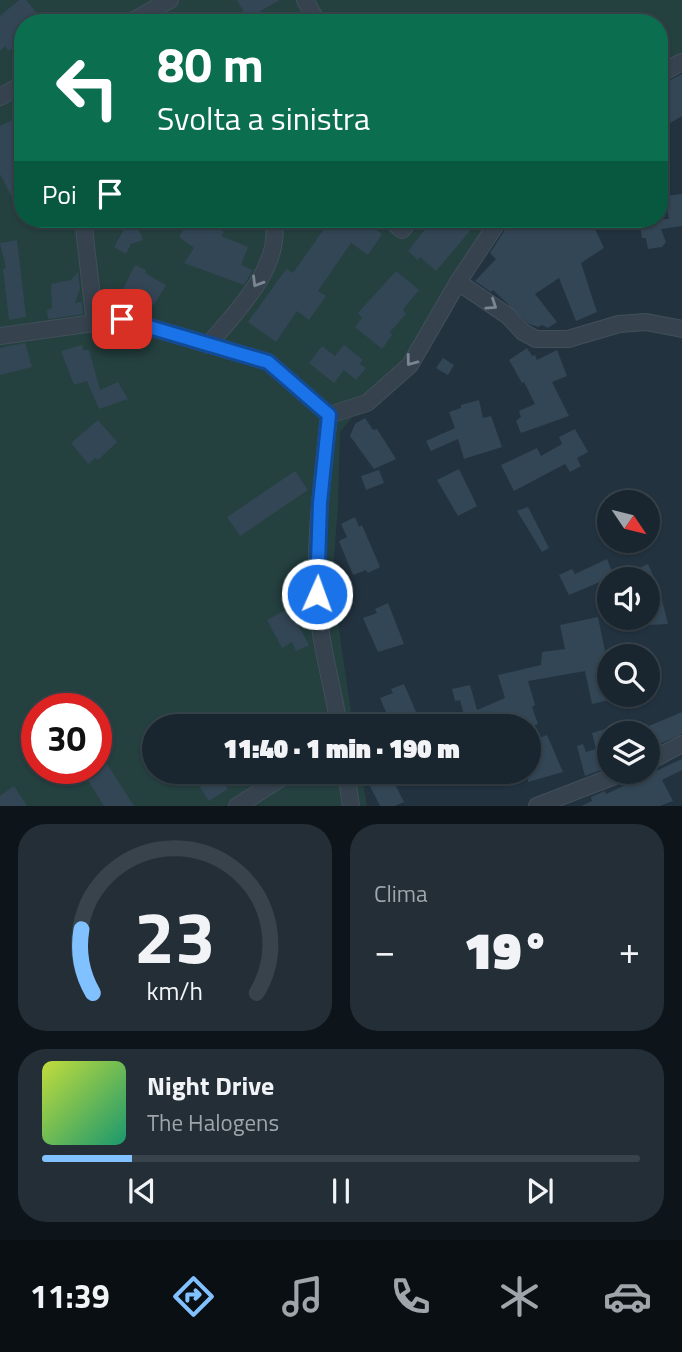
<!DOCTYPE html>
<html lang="it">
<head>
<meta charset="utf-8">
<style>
  :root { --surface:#1a262f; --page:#232e37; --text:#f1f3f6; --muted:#9fa5aa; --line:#38434b; --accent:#81c1ff }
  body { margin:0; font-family:"Titillium Web",sans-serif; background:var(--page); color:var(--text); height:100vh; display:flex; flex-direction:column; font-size:26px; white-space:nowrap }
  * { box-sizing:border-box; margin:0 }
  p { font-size:23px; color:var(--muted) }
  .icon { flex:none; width:38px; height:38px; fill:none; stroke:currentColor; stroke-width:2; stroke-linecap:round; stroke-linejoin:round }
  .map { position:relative; height:806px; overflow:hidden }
  .panel { display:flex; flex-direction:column; gap:18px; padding:18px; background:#0e151a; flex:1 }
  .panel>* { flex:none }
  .banner { position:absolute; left:14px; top:14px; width:654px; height:214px; border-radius:28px; box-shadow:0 2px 5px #0004,0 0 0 2px var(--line); background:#0b6e4f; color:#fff; overflow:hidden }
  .needle { width:46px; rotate:125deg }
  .buttons { position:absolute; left:597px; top:490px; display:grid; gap:14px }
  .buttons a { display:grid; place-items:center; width:63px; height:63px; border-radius:50%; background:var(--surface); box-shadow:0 2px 5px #0004,0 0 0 2px var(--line); font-size:35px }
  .speed { position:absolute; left:21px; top:693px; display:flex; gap:14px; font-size:35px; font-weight:700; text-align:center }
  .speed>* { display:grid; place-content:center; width:91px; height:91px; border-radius:50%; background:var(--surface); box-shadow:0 2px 5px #0004,0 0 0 2px var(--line); line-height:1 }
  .speed .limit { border:10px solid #d22; background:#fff; color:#111 }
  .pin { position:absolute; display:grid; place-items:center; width:60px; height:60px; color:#fff; margin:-30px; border-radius:14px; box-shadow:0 4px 10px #0006 }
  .me { position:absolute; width:77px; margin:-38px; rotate:2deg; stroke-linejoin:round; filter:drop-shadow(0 0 5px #0008) }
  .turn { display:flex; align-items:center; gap:24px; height:147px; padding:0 28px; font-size:32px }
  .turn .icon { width:91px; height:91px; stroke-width:2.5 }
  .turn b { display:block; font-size:49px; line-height:60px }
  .then { display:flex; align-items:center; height:66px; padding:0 28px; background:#0003; gap:14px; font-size:26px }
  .big { font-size:52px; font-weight:800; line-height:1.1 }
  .panel .widget { flex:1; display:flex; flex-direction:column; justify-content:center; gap:10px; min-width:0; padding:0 24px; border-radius:28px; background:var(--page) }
  .panel .dial { align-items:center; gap:0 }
  .dial svg { height:182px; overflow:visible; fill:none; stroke:var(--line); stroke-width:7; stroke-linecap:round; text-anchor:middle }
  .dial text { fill:var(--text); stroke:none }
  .song { display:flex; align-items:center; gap:21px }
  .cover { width:84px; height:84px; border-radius:10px; background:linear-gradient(135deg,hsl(70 70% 55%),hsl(160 70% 35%)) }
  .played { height:7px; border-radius:4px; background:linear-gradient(90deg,var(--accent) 15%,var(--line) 15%) }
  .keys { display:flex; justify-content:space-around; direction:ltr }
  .heat { display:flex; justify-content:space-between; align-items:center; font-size:38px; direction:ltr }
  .panel .tiles { flex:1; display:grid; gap:18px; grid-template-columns:1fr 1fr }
  .widget:last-child { grid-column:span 2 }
  .trip { position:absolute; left:142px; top:714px; width:399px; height:70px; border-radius:35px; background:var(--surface); box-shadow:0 2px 5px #0004,0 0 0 2px var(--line); font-weight:800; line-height:70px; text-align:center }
  .dock { display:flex; height:112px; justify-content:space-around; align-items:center; background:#0a0f13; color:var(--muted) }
  .dock .icon { width:49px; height:49px }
  .dock .selected { color:var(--accent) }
  .dock b { font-size:32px; color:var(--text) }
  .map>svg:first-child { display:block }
  .green { fill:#24403f; fill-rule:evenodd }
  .building { fill:#334655 }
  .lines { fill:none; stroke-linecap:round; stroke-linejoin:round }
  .minor-casing { stroke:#424f5b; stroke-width:18 }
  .minor { stroke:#36434f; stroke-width:16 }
  .oneway { stroke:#7a8793 }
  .route-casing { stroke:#114b97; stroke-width:18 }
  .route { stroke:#1a73e8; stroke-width:12 }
</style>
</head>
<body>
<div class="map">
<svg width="682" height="806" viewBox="0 0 682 806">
  <rect width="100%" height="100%" fill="#22323f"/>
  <path class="green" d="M0 0H682V69L660 85V23H23V219H508L467 280 449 317 418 361 354 415 340 432 338 507 332 581 353 726H154V772H361L367 806H0ZM37 709H96V768H37Z"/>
  <g class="building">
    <path d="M19 0H26L45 23H23V41L9 51 5 46 0 51V16Z"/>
    <path d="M237 0H280L253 15 252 13 246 16Z"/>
    <path d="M682 74V116L660 129V85Z"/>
    <path d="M23 115V218L0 174V126Z"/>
    <path d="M682 194V226L661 229 666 242 662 247 648 249 646 238H642L639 219H669L665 196Z"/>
    <path d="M190 219H204L224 232 221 236 248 247 241 265 253 270 244 285 184 263 194 248 179 237Z"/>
    <path d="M331 219H360L382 234 368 255 351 243 318 291 326 296 309 320 297 311 276 342 248 322 286 269 293 273Z"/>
    <path d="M433 219H480L436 271 420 257 418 260 408 251Z"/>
    <path d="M516 219H614L595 229 604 248 581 263 597 312 576 321 559 278 535 294 557 322 548 328 542 325 538 327 529 324 493 290 491 292 475 281 496 259 490 253 508 225Z"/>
    <path d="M136 223 143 240 131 244 126 254 114 247 126 226Z"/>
    <path d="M17 240 26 317 9 320 3 269 6 268 0 243Z"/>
    <path d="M135 265 146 270 145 273 166 285 154 305 146 301 142 308 124 299 128 291 123 289Z"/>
    <path d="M396 271 419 290 408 303 403 310 406 314 390 332 392 335 382 349 355 327 362 318 358 313Z"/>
    <path d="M78 272 80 289 75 303 82 302 83 314 48 319 47 310 52 308 51 284 71 280Z"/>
    <path d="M25 343 32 367 0 375V348Z"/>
    <path d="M82 345 83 350H89L100 390 118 382 128 399 99 409 87 381 74 385 61 351Z"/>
    <path d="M344 345 363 360 360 364 366 368 356 380 344 370 334 383 309 363 322 346 335 356Z"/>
    <path d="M527 348 532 356 535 355 537 360 557 350 567 376 552 382 569 416 521 433 516 421 521 417 519 411 535 404 524 382 522 383 509 360Z"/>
    <path d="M443 358 454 365 448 375 436 368Z"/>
    <path d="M479 400 483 418 491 416 502 447 464 459 458 439 431 451 426 441 455 428 449 412 461 408V405Z"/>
    <path d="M365 418 373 430 377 429 396 459 374 469 350 436 355 424Z"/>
    <path d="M98 420 117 442 98 460 95 458 88 464 71 443Z"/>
    <path d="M575 429 588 452 577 458 581 466 570 472 565 464 514 491 501 465 537 448 541 456 562 444 559 437Z"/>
    <path d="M459 469 477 506 458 516 437 480Z"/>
    <path d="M379 470 384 483 366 490 361 476Z"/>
    <path d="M295 471 308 490 240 536 227 517Z"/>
    <path d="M528 507 549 548 542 552 517 511Z"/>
    <path d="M355 517 359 527 362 525 380 567 368 573 366 570 353 575 339 541 347 537 341 524Z"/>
    <path d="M607 559 614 576 569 595 559 575 572 569 575 574Z"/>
    <path d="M648 564 659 588 668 624 648 625V579H615Z"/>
    <path d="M388 603 404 644 378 652 363 618 377 613 375 609Z"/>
    <path d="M289 608 309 645 296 651 292 642 282 648 267 620Z"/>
    <path d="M598 617 605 651 609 649V700L592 704 585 671 528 681 535 705 532 707 538 724 532 726H467L460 700 455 701 452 689 470 685 477 710 505 698 498 675 541 665 542 652 565 649 560 625Z"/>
    <path d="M404 684 422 726H392L380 698 393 693 391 689Z"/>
    <path d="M682 712V734L651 748 644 728Z"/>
    <path d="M609 728V767L585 776 577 746 583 744 586 752 596 749 592 733Z"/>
    <path d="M547 735 563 772 528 782V754L538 751 534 740Z"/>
    <path d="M96 748 107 764 134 806H104L80 768H96Z"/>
    <path d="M682 759V770L662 780 673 801 660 806H581L592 801 591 797 605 791 606 794Z"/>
    <path d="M190 772H217L228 789 209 801Z"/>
    <path d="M390 774 404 802 395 806H380L370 786Z"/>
    <path d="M14 786 27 806H0V796Z"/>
  </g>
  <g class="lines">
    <defs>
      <g id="minor">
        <path d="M305 0 318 23"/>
        <path d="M129 23 170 0"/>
        <path d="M660 74 682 62"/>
        <path d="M0 97 23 84"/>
        <path d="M83 219 95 324"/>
        <path d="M389 219 402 230 411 219"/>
        <path d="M500 219 458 282 508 316 523 332 536 339H568L619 324 646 322 682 329"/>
        <path d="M0 336 122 319 268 362 329 415C323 474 315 534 317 593 318 637 332 682 339 726"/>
        <path d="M208 345C236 312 284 265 273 219"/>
        <path d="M329 415 367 403 410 365 458 282"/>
        <path d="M648 762 682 744"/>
        <path d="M346 772 351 806"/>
        <path d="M237 806 291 772"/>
        <path d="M537 806 625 772"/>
      </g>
    </defs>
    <use href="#minor" class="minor-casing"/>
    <use href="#minor" class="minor"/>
  </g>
  <defs><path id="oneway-chevron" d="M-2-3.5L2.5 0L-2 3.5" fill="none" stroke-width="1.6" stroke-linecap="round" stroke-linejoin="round" transform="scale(1.75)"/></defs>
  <g class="oneway">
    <use href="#oneway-chevron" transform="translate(257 282) rotate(121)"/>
    <use href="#oneway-chevron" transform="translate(492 305) rotate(34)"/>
    <use href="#oneway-chevron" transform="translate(411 361) rotate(127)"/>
  </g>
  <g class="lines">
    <defs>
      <path id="route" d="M122 319 268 362 329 415 320 503 317 594"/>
    </defs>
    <use href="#route" class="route-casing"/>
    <use href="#route" class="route"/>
  </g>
</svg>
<div class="buttons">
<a><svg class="needle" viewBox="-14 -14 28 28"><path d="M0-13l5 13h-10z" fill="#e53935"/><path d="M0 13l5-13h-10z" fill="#9fa5aa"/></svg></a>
<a><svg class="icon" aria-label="sound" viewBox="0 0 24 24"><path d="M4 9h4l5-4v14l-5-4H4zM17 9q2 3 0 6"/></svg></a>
<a><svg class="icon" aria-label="search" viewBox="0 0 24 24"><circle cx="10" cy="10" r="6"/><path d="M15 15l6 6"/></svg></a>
<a><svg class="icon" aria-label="layers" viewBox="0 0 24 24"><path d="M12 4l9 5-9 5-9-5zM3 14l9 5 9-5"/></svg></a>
</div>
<div class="speed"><div class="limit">30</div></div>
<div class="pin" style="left:122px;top:319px;background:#d93025"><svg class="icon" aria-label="arrive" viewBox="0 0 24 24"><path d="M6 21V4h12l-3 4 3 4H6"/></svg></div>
<svg class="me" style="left:317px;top:594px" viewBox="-20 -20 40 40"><circle r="17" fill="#1a73e8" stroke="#fff" stroke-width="3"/><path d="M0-11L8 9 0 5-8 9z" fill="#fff"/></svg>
<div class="trip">11:40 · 1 min · 190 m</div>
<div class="banner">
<div class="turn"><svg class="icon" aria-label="left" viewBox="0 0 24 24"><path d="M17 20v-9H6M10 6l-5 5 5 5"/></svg><div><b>80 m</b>Svolta a sinistra</div></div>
<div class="then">Poi<svg class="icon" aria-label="arrive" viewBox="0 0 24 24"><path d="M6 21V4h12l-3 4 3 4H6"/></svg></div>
</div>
</div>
<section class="panel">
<div class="tiles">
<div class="widget dial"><svg viewBox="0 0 100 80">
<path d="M14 69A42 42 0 1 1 86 69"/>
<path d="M14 69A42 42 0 0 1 9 41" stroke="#81c1ff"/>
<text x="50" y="56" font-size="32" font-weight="700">23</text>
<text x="50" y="72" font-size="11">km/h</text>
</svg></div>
<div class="widget"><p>Clima</p>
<div class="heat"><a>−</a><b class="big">19°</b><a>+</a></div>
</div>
<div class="widget">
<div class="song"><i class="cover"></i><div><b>Night Drive</b><p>The Halogens</p></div></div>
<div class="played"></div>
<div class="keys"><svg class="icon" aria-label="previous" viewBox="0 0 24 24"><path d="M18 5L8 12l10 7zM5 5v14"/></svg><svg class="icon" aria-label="pause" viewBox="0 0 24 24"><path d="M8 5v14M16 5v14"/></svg><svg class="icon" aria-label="next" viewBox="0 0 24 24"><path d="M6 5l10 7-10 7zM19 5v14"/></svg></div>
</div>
</div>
</section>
<nav class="dock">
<b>11:39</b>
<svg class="icon selected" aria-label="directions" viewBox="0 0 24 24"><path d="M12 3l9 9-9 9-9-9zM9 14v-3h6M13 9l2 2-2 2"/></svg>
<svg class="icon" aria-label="music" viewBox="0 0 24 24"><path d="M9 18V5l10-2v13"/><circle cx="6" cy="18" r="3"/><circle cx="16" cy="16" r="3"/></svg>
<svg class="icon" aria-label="phone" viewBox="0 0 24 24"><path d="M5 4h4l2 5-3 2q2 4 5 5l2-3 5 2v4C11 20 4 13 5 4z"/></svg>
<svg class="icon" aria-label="climate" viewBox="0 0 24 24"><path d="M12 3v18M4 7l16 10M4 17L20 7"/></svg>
<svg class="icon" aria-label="car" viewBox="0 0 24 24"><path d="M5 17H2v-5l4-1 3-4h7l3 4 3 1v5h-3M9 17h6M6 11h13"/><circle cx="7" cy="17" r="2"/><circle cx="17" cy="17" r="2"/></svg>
</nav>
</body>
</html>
